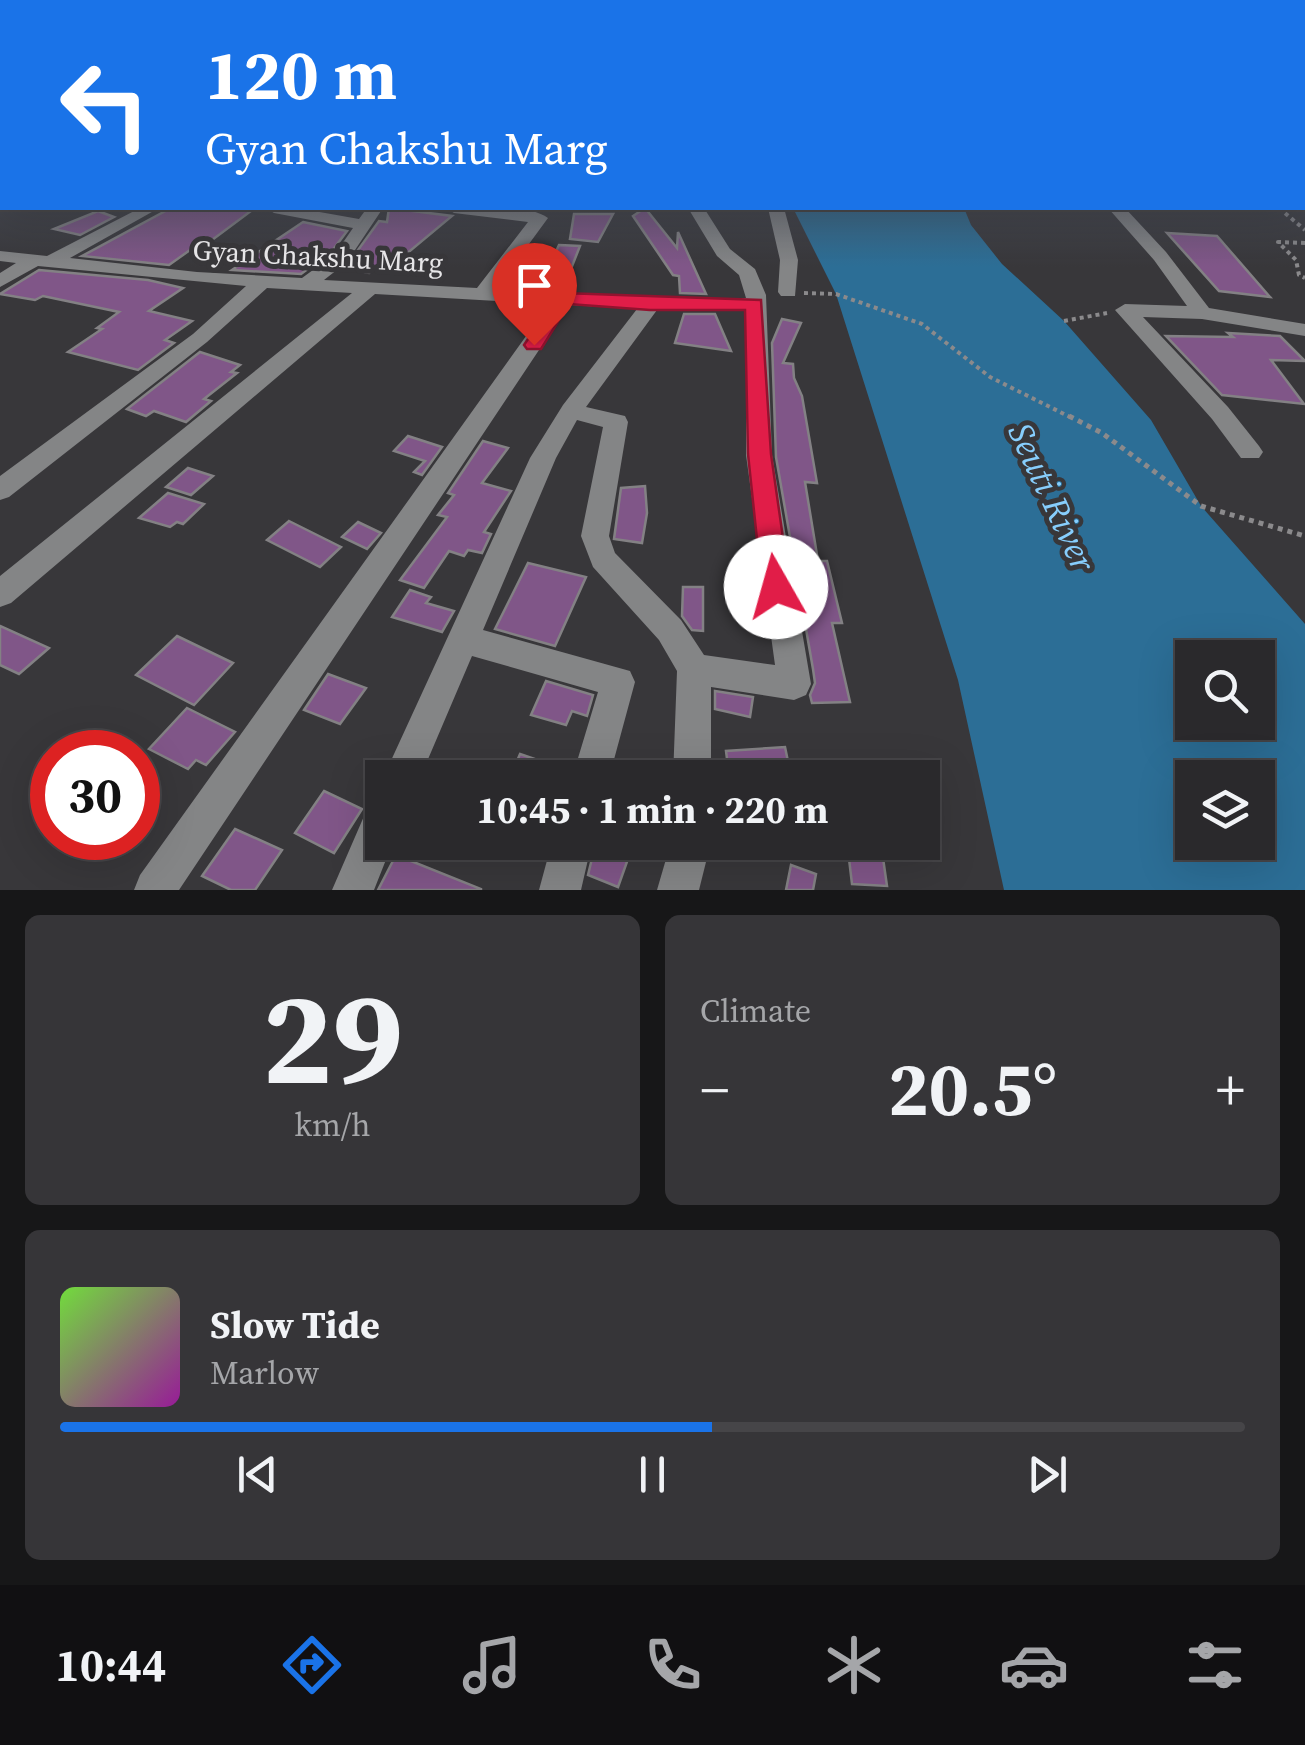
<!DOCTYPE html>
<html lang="en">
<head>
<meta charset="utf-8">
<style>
  :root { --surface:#2a292c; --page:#363538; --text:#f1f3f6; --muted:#a5a6a9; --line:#464548; --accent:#1a73e8 }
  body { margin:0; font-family:"Source Serif 4",serif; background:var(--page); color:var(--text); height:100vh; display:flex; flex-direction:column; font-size:38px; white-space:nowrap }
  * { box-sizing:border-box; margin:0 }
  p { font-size:32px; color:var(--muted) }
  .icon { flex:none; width:55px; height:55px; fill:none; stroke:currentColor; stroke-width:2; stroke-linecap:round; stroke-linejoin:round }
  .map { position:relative; height:890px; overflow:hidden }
  .sheet { display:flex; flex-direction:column; gap:25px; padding:25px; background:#171718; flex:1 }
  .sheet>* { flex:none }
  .guide { position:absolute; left:0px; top:0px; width:1305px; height:210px; box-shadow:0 10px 40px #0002,0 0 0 2px var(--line); background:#1a73e8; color:#fff; overflow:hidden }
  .tools { position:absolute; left:1175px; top:640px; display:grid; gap:20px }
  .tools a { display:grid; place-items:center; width:100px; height:100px; border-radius:0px; background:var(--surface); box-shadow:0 10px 40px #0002,0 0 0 2px var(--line); font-size:50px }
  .speed { position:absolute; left:30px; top:730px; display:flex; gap:20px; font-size:50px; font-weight:700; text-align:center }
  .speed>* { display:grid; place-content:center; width:130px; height:130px; border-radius:50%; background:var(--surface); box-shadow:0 10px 40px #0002,0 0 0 2px var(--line); line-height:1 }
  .speed .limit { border:15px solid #d22; background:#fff; color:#111 }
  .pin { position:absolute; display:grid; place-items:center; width:85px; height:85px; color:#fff; margin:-102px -42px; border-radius:50% 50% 50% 0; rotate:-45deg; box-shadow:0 0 10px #0007 }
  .pin .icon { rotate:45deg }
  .me { position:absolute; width:110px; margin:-55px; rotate:353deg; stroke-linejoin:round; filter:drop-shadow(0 0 8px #0008) }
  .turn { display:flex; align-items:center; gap:35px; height:210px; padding:0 40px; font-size:45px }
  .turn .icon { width:130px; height:130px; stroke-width:2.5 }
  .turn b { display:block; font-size:70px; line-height:85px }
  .big { font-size:75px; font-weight:700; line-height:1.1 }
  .sheet .widget { flex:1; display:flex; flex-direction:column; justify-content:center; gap:15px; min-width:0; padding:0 35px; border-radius:15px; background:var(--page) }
  .sheet .dial { align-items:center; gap:0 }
  .dial b { font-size:130px; line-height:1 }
  .song { display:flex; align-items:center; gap:30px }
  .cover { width:120px; height:120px; border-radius:15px; background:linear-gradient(135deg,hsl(100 70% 55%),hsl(300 70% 35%)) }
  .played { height:10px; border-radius:5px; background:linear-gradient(90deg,var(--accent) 55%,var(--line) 55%) }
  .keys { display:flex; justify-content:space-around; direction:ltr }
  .heat { display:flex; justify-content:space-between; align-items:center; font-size:55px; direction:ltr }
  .sheet .tiles { flex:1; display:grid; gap:25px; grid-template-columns:1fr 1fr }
  .widget:last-child { grid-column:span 2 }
  .trip { position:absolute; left:365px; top:760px; width:575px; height:100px; border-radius:0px; background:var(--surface); box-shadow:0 10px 40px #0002,0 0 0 2px var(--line); font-weight:700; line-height:100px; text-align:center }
  .dock { display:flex; height:160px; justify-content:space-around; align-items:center; background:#111012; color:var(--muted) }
  .dock .icon { width:70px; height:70px }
  .dock .selected { color:var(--accent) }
  .dock b { font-size:45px; color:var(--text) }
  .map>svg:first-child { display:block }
  .water { fill:#2c6e96; fill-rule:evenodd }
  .building { fill:#805688; stroke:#838184; stroke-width:2.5 }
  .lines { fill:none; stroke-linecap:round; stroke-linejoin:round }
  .path-far1 { stroke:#8b8a8c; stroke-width:4; stroke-dasharray:4 4; stroke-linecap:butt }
  .path { stroke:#8b8a8c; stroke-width:5; stroke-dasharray:5 5; stroke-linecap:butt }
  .minor { fill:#848586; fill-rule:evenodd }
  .route { fill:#e11d48; stroke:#92132f; stroke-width:2.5 }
  .labels { text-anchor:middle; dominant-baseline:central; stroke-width:10; stroke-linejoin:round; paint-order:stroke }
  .far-street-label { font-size:28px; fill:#e7e6e8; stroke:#38373a }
  .water-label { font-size:35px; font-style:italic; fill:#87cefd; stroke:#38373a }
</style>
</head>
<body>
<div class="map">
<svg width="1305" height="890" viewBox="0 0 1305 890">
  <rect width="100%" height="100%" fill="#38373a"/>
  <path class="water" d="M793 208H964L971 225 1002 264 1064 321 1151 420 1201 506 1305 624V890H1004L958 680 836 294ZM1192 658H1258V722H1192ZM1192 778H1258V842H1192Z"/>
  <g class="building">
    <path d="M171 208H255L204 246 197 245 169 265 82 256Z"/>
    <path d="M389 208 452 216 399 260 394 254 369 273 345 268 379 221 387 222Z"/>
    <path d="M645 208 677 248 678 232 706 294 680 293 679 276 673 275 633 216Z"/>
    <path d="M98 211 114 217 80 235 54 229Z"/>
    <path d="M574 214H613L598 242 570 239Z"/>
    <path d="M303 222 347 231 332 251 301 274 232 270Z"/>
    <path d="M1167 233 1217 236 1270 297 1219 291Z"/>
    <path d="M559 245 580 246 565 284 556 283 546 273Z"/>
    <path d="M39 270 148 280 183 288 149 311 192 321 165 340 174 343 138 370 68 352 102 329 97 328 119 312 43 296 35 300 0 294Z"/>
    <path d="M684 314H715L731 351 675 343Z"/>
    <path d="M782 319 801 323 783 363 793 364 794 378 802 396 817 483 805 482 818 561H827L842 623H832L850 702 812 703 810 695 815 683 813 669 776 457 772 343Z"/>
    <path d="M1228 333 1280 336 1305 361 1271 360 1304 404 1222 395 1166 336 1233 337Z"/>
    <path d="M200 352 240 365 231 372 237 373 204 399 211 401 186 422 154 411 146 416 127 409Z"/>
    <path d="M408 436 442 447 422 475 414 472 425 461 394 451Z"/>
    <path d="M483 441 508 448 482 483 511 491 484 532 491 534 482 553 468 550 464 556 449 551 424 588 400 580 447 517 438 515 454 495 448 493Z"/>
    <path d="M188 468 213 476 191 495 166 487Z"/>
    <path d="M645 486 647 513 642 543 614 539 621 488Z"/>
    <path d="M168 493 204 504 183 524 177 522 170 527 139 518Z"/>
    <path d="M289 521 341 547 320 567 267 540Z"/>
    <path d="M358 522 381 533 367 549 342 537Z"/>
    <path d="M528 563 586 577 555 646 495 629Z"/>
    <path d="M683 587H703V631L692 630 682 616Z"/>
    <path d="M410 590 431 597 426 603 454 611 442 632 392 617Z"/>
    <path d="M0 626 49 648 19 674 0 665Z"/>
    <path d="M177 636 233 663 194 705 136 675Z"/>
    <path d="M328 674 366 688 340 724 304 710Z"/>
    <path d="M546 681 593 695 587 716 572 711 566 725 531 715Z"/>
    <path d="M715 691 753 697 750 717 715 709Z"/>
    <path d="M187 708 235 732 206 765 196 760 188 769 149 749Z"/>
    <path d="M785 747 790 771 729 775 726 751Z"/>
    <path d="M520 754 570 771 568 778H510Z"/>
    <path d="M324 791 362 809 334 853 295 833Z"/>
    <path d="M235 829 282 850 255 890H231L202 876Z"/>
    <path d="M596 842H634L618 887 588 875Z"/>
    <path d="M847 842 881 844 887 886 852 884Z"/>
    <path d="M396 855 481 889V890H378Z"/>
    <path d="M791 865 816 874 813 890H786Z"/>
  </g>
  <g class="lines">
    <g class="path-far1">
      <path d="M1279 208 1305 230"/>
      <path d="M1305 243 1278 242 1296 260 1299 275 1305 278"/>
      <path d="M804 293 836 294 922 324 990 377 1074 419"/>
      <path d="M1064 321 1107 313"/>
    </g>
    <path class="path" d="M1069 416 1102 433 1201 506 1305 536"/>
    <g class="minor">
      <rect x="1302" y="151" width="3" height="9"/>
      <path d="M2 182V192L0 193V183Z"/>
      <path d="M1302 191 1305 192V203L1302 202Z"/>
      <path d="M140 208H159L70 258 197 272 302 278 335 254 353 228 274 213 266 208H297L359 219 367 208H383L347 262 324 280 477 288 528 222 454 213 446 208C470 206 529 204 548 218L496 289 651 298H746L739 275 717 256 688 208H704L730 249 755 269 766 295 772 455 811 684 806 695 794 700 711 687V778H673L677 671 659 640 593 567 581 536 603 427 577 420 556 458 483 630 630 671 635 682 609 778H572L598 692 472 656 420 778H383L530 458 563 405 637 309 569 305 179 890H134L140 875 549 304 375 294 11 603 0 607V576L352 293 267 288 207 342 9 497 0 500V476L193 334 246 286 38 266 0 287V273L16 263 0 261V251L47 256ZM657 310H746V455L775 665 704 655 681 620 615 553 609 536 628 422 625 416 586 407Z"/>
      <path d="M768 208H784L798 260 795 296H781L778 292 780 260Z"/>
      <path d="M1108 208H1125L1166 252 1209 308 1305 324V336L1202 319 1143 317 1228 407 1259 446 1263 452 1259 458H1241L1212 419 1115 310 1125 304 1187 306 1154 260Z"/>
      <path d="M382 802V842H393L374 890H332L368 807Z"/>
      <path d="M552 842H592L581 890H539Z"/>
      <path d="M671 842H711L699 890H657Z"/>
    </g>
  </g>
  <linearGradient id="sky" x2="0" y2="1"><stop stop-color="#1f1e20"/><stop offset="0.53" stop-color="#4d5360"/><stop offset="1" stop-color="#4d5360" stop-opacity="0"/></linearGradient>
  <rect width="1305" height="267" fill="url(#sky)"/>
  <path class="route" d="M563 293 761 300 771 454 790 587 786 595 776 599 766 595 762 587 748 454 745 310H650L569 304 541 349H527L524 345 557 295Z"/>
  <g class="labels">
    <g class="far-street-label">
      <text transform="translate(318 256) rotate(3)">Gyan Chakshu Marg</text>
    </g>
    <g class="water-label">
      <text transform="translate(1052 497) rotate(65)">Seuti River</text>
    </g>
  </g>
</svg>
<div class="tools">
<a><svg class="icon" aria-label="search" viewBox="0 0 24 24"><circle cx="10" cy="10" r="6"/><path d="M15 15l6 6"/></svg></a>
<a><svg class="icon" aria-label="layers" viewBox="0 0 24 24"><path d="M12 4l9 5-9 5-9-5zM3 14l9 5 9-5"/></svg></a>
</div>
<div class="speed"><div class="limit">30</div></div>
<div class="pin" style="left:534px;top:345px;background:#d93025"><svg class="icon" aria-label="arrive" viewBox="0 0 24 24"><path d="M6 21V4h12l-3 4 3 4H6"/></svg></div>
<svg class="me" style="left:776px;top:587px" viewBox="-20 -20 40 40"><circle r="19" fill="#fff"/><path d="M0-13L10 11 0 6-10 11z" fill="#e11d48"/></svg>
<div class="trip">10:45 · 1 min · 220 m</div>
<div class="guide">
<div class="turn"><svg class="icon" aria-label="left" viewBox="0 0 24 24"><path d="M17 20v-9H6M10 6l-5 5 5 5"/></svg><div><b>120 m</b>Gyan Chakshu Marg</div></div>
</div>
</div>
<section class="sheet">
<div class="tiles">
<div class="widget dial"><b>29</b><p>km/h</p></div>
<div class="widget"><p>Climate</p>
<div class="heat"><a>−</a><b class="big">20.5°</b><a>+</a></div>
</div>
<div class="widget">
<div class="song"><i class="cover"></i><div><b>Slow Tide</b><p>Marlow</p></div></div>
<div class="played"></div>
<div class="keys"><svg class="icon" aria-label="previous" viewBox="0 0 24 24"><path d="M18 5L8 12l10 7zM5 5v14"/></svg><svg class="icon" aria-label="pause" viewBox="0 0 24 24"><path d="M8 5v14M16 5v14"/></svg><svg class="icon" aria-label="next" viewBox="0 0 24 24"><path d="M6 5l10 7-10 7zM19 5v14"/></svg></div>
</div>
</div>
</section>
<nav class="dock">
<b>10:44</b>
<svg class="icon selected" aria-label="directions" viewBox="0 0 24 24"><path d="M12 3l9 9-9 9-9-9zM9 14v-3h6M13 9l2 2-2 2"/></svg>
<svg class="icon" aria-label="music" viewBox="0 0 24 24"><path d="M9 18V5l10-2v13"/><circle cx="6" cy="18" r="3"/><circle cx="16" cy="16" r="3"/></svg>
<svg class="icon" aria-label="phone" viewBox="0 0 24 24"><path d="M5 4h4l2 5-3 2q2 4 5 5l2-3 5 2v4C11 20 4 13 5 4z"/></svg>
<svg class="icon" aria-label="climate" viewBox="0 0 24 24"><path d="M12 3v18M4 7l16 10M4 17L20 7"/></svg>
<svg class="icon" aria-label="car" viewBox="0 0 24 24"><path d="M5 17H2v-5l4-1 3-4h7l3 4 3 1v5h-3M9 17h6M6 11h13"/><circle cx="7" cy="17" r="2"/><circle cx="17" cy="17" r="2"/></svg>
<svg class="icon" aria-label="filters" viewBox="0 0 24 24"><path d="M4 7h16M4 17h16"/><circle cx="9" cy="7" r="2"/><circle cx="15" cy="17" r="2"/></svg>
</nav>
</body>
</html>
